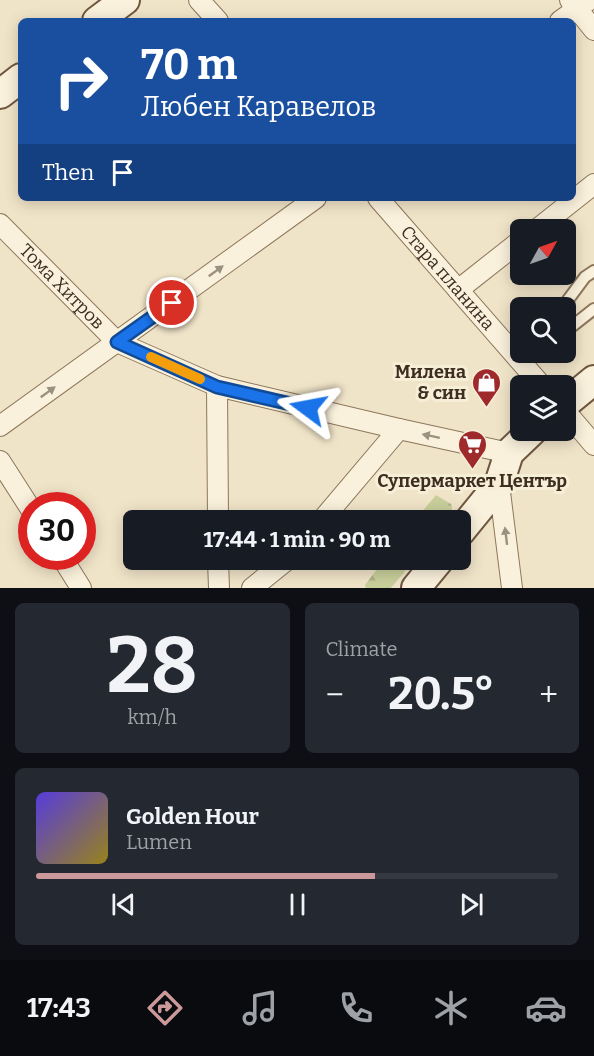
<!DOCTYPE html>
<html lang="en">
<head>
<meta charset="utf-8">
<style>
  :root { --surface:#171b24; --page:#242831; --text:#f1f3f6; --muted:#9ea1a6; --line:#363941; --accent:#cc999b }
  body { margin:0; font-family:Bitter,serif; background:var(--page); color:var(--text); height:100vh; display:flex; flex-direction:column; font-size:22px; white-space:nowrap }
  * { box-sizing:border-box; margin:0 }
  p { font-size:20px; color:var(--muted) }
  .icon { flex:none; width:33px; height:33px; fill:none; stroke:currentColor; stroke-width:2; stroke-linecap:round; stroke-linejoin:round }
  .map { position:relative; height:588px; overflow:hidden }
  .sheet { display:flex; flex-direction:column; gap:15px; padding:15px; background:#0d0f14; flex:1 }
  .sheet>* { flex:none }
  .top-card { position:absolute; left:18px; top:18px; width:558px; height:183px; border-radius:9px; box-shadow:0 3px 15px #0003; background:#1a4fa0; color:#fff; overflow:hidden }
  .needle { width:39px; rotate:50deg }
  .buttons { position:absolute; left:510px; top:219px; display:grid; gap:12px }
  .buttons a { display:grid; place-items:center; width:66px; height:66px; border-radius:9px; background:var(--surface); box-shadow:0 3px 15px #0003; font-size:30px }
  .speed { position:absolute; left:18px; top:492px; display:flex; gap:12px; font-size:30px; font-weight:700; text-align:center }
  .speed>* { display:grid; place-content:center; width:78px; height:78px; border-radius:50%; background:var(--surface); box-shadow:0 3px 15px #0003; line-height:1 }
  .speed .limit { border:9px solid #d22; background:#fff; color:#111 }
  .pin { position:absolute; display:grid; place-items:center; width:51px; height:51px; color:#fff; margin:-26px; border:3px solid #fff; border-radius:50%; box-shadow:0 2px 6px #0007 }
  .me { position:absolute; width:66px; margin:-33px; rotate:283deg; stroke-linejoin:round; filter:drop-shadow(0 0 4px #0008) }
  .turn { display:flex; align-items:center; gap:21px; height:126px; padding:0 24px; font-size:27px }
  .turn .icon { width:78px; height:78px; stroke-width:2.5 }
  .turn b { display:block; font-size:42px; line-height:51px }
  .then { display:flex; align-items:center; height:57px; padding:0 24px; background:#0003; gap:12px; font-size:22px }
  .big { font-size:45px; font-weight:700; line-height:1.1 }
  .sheet .card { flex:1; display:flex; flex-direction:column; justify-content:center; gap:9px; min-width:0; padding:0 21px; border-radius:9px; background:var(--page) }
  .sheet .dial { align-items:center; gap:0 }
  .dial b { font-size:78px; line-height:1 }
  .song { display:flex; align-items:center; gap:18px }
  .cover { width:72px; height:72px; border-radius:9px; background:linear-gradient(135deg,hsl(250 70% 55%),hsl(50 70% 35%)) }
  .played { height:6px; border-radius:3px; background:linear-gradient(90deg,var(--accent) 65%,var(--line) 65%) }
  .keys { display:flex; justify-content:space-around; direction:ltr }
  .heat { display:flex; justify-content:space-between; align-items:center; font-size:33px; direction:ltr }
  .sheet .tiles { flex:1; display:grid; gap:15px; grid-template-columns:1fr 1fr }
  .card:last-child { grid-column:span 2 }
  .trip { position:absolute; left:123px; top:510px; width:348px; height:60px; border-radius:9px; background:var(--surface); box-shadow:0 3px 15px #0003; font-weight:700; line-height:60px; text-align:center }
  .tabs { display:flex; height:96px; justify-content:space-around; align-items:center; background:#090b0e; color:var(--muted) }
  .tabs .icon { width:42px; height:42px }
  .tabs .selected { color:var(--accent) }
  .tabs b { font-size:27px; color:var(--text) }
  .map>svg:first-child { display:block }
  .forest { fill:url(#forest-firs) }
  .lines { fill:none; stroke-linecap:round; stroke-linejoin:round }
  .lane-casing { stroke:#8d765c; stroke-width:14 }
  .street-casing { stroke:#8d765c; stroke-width:22 }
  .secondary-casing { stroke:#6f573f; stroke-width:32 }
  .lane { stroke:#faf1dc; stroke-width:10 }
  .street { stroke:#faf1dc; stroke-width:20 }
  .secondary { stroke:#faf1dc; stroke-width:28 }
  .oneway { fill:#9c907e }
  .route-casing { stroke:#114b97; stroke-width:15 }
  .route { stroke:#1a73e8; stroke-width:10 }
  .slow { stroke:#f59e0b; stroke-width:10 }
  .labels { text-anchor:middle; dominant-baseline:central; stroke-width:6; stroke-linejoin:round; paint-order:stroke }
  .street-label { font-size:18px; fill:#3d2e20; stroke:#f7eed8 }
  .poi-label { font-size:18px; font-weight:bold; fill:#3d2e20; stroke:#f7eed8; text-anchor:end }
</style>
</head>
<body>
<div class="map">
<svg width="594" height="588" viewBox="0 0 594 588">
  <defs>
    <pattern id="forest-firs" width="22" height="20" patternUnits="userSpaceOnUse" patternTransform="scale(1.5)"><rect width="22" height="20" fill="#c9cf9b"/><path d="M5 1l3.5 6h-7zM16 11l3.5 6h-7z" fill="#aeb285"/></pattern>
  </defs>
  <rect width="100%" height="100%" fill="#f0e4c8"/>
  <g class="forest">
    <path d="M436 495 451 504C454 511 450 515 446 520H415Z"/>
    <path d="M384 560H414L391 588H366L365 585Z"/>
  </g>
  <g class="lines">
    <defs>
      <g id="lane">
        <path d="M562 308 585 277 594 271"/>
        <path d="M566 331 594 309"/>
      </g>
      <g id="street">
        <path d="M199 0 218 21"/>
        <path d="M570 0 594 30"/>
        <path d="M560 21 589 0"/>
        <path id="s1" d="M378 198 542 386"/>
        <path id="s2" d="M0 224 117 342 217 386 399 429 509 453"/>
        <path d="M536 230 594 184"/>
        <path d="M458 290 520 241"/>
        <path d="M217 386 218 520"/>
        <path d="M566 412 594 445"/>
        <path d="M0 426 316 198"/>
        <path d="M0 461 32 511"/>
        <path d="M499 484 512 588"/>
        <path d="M322 520 399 429"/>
        <path d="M61 556 81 588"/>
        <path d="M218 560 219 588"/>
        <path d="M252 588 287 560"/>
      </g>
      <g id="secondary">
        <path d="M97 21 125 0"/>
        <path d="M0 94 21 78"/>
        <path d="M566 403 594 380"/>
        <path d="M460 532 499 484 509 453 533 430"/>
        <path d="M416 588 439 560"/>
      </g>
    </defs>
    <use href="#lane" class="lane-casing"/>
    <use href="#street" class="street-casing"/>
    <use href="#secondary" class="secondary-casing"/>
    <use href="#lane" class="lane"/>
    <use href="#street" class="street"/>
    <use href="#secondary" class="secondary"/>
  </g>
  <defs><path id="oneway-solid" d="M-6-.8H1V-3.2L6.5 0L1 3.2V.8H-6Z" transform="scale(1.5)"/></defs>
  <g class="oneway">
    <use href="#oneway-solid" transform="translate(216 271) rotate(-36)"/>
    <use href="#oneway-solid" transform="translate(48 392) rotate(-36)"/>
    <use href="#oneway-solid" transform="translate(431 436) rotate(-168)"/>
    <use href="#oneway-solid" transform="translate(506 536) rotate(-97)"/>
  </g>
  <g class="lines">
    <defs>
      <path id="route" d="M172 303 117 342 217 387 308 408"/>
    </defs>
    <use href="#route" class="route-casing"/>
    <use href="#route" class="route"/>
    <path class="slow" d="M151 357 200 379"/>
  </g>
  <defs>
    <symbol id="shop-pin" viewBox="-11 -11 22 30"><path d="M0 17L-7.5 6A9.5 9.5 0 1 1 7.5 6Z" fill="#9e2a2b" stroke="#f7eed8"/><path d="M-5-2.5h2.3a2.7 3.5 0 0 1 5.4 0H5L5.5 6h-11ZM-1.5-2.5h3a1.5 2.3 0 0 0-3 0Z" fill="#fff"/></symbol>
    <symbol id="supermarket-pin" viewBox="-11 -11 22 30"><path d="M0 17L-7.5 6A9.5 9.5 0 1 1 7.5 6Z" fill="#9e2a2b" stroke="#f7eed8"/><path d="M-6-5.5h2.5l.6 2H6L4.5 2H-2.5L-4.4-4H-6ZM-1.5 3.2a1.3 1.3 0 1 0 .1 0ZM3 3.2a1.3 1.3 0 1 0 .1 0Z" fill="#fff"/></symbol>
  </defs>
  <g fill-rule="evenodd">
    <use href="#shop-pin" x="470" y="366" width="33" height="45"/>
    <use href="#supermarket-pin" x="456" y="428" width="33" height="45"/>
  </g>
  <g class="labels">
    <g class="street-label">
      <text stroke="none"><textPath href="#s1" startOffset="106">Стара планина</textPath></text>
      <text stroke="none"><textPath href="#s2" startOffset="88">Тома Хитров</textPath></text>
    </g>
    <g class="poi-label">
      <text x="466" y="372">Милена<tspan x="466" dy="21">&amp; син</tspan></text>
      <text x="472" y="481" text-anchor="middle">Супермаркет Център</text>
    </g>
  </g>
</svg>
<div class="buttons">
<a><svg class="needle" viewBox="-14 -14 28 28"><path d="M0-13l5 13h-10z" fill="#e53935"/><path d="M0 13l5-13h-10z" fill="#9ea1a6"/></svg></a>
<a><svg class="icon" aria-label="search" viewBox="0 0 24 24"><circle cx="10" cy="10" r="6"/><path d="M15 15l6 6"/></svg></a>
<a><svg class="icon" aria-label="layers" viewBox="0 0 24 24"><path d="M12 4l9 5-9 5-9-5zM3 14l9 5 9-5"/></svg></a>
</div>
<div class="speed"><div class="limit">30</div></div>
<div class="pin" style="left:172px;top:303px;background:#d93025"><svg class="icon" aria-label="arrive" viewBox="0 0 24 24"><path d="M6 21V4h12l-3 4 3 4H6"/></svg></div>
<svg class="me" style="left:308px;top:408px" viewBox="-20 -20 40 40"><path d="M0-17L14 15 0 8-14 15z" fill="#1a73e8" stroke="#fff" stroke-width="4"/></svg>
<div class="trip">17:44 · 1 min · 90 m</div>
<div class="top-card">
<div class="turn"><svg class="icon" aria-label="right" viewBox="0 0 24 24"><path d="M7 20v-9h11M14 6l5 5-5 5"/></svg><div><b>70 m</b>Любен Каравелов</div></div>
<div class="then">Then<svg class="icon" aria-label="arrive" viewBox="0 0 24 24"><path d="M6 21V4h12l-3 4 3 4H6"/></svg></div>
</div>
</div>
<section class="sheet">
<div class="tiles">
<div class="card dial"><b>28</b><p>km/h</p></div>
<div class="card"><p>Climate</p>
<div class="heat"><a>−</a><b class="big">20.5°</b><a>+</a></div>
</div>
<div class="card">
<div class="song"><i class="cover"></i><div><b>Golden Hour</b><p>Lumen</p></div></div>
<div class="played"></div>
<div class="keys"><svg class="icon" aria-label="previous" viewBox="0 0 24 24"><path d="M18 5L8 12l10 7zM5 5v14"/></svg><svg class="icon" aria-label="pause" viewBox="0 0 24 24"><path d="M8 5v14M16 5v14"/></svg><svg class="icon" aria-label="next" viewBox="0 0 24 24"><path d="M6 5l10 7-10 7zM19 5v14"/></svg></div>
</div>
</div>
</section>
<nav class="tabs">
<b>17:43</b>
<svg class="icon selected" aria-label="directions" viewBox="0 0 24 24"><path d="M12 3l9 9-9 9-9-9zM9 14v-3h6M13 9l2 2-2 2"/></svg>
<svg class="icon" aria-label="music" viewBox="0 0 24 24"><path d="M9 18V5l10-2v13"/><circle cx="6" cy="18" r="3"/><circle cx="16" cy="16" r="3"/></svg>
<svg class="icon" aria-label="phone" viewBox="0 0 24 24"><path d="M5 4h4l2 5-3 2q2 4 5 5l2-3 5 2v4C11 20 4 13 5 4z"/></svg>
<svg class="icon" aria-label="climate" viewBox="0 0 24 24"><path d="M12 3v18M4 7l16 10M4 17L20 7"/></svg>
<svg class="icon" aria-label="car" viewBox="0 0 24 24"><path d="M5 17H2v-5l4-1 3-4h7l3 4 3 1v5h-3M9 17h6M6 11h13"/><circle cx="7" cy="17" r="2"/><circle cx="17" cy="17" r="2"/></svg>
</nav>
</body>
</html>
